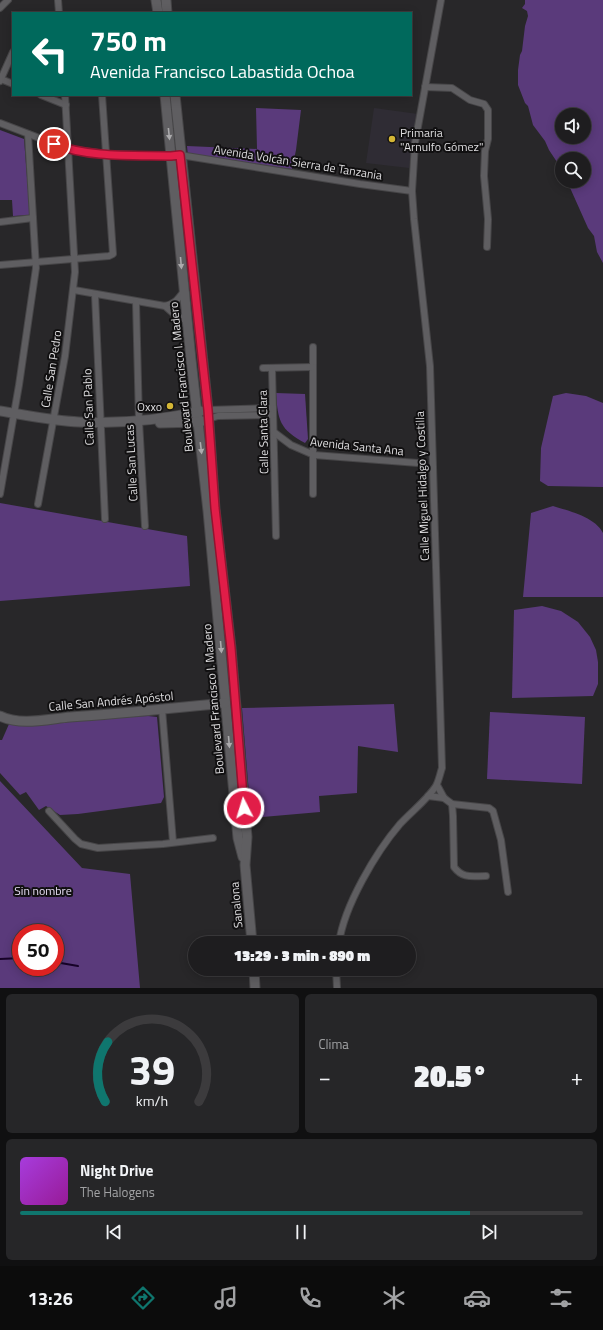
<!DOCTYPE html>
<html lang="es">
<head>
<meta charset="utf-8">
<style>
  :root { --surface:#1e1d1f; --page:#262628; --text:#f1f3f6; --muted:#a1a2a4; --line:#3c3b3d; --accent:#0f766e }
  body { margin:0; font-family:"Titillium Web",sans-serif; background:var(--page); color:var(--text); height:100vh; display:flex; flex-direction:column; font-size:15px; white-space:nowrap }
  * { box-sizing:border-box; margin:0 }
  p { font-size:13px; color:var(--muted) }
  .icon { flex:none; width:22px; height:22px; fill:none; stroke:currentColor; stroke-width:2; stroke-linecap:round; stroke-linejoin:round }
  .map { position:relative; height:988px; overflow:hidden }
  .details { display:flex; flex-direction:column; gap:6px; padding:6px; background:#101011; flex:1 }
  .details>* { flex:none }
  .guide { position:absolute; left:12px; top:12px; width:400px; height:84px; border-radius:0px; box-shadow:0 2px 10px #0003,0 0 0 1px var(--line); background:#00695c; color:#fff; overflow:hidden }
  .controls { position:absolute; left:555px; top:108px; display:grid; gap:8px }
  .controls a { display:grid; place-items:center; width:36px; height:36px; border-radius:50%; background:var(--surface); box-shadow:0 2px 10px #0003,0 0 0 1px var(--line); font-size:20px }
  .speed { position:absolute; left:12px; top:924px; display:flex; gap:8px; font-size:20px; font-weight:700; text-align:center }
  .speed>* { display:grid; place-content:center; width:52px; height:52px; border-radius:50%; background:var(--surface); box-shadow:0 2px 10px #0003,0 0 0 1px var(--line); line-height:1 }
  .speed .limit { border:6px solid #d22; background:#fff; color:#111 }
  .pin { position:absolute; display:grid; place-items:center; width:34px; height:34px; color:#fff; margin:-17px; border:2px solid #fff; border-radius:50%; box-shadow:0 1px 4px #0007 }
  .me { position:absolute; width:44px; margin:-22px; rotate:355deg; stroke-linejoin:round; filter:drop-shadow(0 0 3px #0008) }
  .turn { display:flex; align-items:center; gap:14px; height:84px; padding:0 12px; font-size:18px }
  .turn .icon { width:52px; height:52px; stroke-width:2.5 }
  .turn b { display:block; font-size:28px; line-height:34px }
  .big { font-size:30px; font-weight:800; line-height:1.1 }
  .details .card { flex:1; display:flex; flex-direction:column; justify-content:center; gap:6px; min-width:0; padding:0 14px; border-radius:6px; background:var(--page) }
  .details .dial { align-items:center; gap:0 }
  .dial svg { height:104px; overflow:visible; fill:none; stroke:var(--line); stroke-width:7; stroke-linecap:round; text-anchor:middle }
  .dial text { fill:var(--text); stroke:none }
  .song { display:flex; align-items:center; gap:12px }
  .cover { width:48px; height:48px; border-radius:6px; background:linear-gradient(135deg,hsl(280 70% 55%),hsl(300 70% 35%)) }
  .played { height:4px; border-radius:2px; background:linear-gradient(90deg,var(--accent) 80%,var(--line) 80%) }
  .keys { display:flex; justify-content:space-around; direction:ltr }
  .heat { display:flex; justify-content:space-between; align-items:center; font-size:22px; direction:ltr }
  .details .tiles { flex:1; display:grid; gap:6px; grid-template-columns:1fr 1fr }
  .card:last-child { grid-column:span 2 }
  .trip { position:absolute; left:188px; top:936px; width:228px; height:40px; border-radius:20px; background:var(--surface); box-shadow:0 2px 10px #0003,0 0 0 1px var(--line); font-weight:800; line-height:40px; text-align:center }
  .tabs { display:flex; height:64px; justify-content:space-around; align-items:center; background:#0c0c0c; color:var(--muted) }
  .tabs .icon { width:28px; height:28px }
  .tabs .active { color:var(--accent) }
  .tabs b { font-size:18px; color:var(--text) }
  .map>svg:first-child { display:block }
  .built { fill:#2f2c34 }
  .green { fill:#5a3a7b; fill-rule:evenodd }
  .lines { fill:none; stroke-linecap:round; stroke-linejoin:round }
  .stream { stroke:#170328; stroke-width:2 }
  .street-casing { stroke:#474648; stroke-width:8 }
  .secondary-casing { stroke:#474648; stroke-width:11 }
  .street { stroke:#5f5e61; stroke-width:6 }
  .secondary { stroke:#5f5e61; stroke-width:9 }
  .oneway { fill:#acabad }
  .route-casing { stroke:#92132f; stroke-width:10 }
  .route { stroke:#e11d48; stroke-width:7 }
  .poi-dot { fill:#d4b635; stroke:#111011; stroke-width:1.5 }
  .labels { text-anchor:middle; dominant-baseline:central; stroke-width:4; stroke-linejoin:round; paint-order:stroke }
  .poi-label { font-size:12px; fill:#dfdee0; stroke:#111011; text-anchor:start }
  .street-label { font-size:12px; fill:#dfdee0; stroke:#111011 }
  .park-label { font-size:12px; fill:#e8dff5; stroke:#111011 }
</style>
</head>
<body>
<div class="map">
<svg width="603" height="988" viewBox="0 0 603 988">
  <rect width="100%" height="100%" fill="#282729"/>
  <path class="built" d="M374 108 418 114 409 168 366 163Z"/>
  <g class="green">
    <path d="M525 0H603V263L597 252 594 236 588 228 567 181H584V159H562V172L559 165 549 150 545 141 533 125 528 106 525 103 518 85V70L520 55 522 51 525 26 528 16 527 11 522 8 525 4ZM562 115H584V137H562Z"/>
    <path d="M256 108 301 110 296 150 292 169 188 156 187 146 257 149Z"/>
    <path d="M0 130 24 139 30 215 13 216 12 200H0Z"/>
    <path d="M276 393 305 394 308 439 305 443C279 429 278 420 276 393Z"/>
    <path d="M566 393 586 396 603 403V487L548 486 540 481 541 448 553 396Z"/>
    <path d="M0 503 187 536 190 586 0 601Z"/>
    <path d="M553 506C569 511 595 517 603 533V597H523L531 513Z"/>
    <path d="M542 606 561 611 578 622 590 637 596 650 598 662V684L593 696 512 698 514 610Z"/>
    <path d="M394 704 398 752 358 746 357 793 319 796 320 812 251 818 242 708Z"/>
    <path d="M490 712 585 717 582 784 487 779Z"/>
    <path d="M148 716 157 717 164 797 161 803 78 814 60 815 46 806 39 810 26 792 20 795 0 773V740H2L9 724 24 725 119 717Z"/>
    <path d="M0 781 82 868 130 874 140 988H0ZM21 933H55V967H21Z"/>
  </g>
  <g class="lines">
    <g class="stream">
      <path d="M0 959 21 958"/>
      <path d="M55 962 78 966"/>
    </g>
    <defs>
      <g id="street">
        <path d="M58 0 59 13"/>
        <path d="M0 8 8 0"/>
        <path d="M1 79 13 84"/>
        <path d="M0 81 13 52"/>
        <path d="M425 87 452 88 470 100 484 104 488 110V139L485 151 484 176 488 219 487 247"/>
        <path d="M41 95 66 105"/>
        <path d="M0 123 68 149 106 154 171 156 180 155 360 184 412 191"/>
        <path d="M0 222 33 218"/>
        <path d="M0 265 109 256 113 254 102 95"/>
        <path d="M74 290 165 306C175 304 178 299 184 291"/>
        <path d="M95 295 105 519"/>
        <path d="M136 302 139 421 145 526"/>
        <path d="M165 306 174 314 187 321"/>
        <path d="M313 347V494"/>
        <path d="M263 368 313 367"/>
        <path d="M272 368 276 536"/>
        <path d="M208 410 273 408"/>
        <path d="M208 419 218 416 273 415"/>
        <path d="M275 433 291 445 314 455 418 463"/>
        <path d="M0 494 19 385 36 268 28 134"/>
        <path d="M38 504 65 356 75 272 65 95"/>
        <path d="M162 709 173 842"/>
        <path d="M437 785 444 798 452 804 453 816 454 867C463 879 472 876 486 876"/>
        <path d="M428 796 444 798"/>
        <path d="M452 804 489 808 493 811 501 840 508 892"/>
        <path d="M49 811 75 839 81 844 98 848 163 844 213 838"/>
        <path d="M339 943C344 906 376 852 400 824 412 811 427 800 436 786 439 780 440 774 442 768L430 366 414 219 412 191 415 143 441 0"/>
        <path d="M336 969 337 988"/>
      </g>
      <g id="secondary">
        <path d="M156 0 158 13"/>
        <path d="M166 0 167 13"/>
        <path d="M165 95 191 359 208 511 238 838 243 857"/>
        <path d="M175 95 208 410 215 509 231 648 247 837 245 865 252 943"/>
        <path d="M0 411C25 415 54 421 79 422 120 424 161 420 201 411"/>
        <path d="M160 423 197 422 203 421"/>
        <path d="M0 716C20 726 48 719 70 717 122 714 173 708 225 703"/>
        <path d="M254 969 255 988"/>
      </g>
    </defs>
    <use href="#street" class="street-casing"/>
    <use href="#secondary" class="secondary-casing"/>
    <use href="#street" class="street"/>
    <use href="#secondary" class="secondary"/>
  </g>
  <defs><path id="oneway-solid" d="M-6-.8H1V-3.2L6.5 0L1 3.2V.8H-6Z"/></defs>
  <g class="oneway">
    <use href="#oneway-solid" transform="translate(169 134) rotate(84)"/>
    <use href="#oneway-solid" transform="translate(181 263) rotate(85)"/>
    <use href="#oneway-solid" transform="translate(201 448) rotate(83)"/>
    <use href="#oneway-solid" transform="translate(221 647) rotate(85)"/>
    <use href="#oneway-solid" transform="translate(229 742) rotate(85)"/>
  </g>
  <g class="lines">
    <defs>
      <path id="route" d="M54 144C89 158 134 155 171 156L180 155 208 410 215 508 231 648 244 808"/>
    </defs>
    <use href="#route" class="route-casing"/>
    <use href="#route" class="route"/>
  </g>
  <g class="poi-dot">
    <circle cx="392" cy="139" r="4"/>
    <circle cx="170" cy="406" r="4"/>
  </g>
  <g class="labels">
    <g class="poi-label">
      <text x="400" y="132">Primaria<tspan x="400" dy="14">"Arnulfo Gómez"</tspan></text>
      <text x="162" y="406" text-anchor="end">Oxxo</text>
    </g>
    <g class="street-label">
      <text transform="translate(298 162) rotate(9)">Avenida Volcán Sierra de Tanzania</text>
      <text transform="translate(51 369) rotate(-81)">Calle San Pedro</text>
      <text transform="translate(181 377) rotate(-96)">Boulevard Francisco I. Madero</text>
      <text transform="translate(88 407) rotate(-92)">Calle San Pablo</text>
      <text transform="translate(263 432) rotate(-91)">Calle Santa Clara</text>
      <text transform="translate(357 446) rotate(6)">Avenida Santa Ana</text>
      <text transform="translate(131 463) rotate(-93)">Calle San Lucas</text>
      <text transform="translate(422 486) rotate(-92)">Calle Miguel Hidalgo y Costilla</text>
      <text transform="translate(213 699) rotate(-95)">Boulevard Francisco I. Madero</text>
      <text transform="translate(111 701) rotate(-5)">Calle San Andrés Apóstol</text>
      <text transform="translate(236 905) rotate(-95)">Sanalona</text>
    </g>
    <g class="park-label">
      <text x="43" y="890">Sin nombre</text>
    </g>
  </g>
</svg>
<div class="controls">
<a><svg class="icon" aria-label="sound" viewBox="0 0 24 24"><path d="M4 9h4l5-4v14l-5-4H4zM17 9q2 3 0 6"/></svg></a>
<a><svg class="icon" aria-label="search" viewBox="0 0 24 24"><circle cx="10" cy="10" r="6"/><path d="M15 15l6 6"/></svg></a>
</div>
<div class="speed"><div class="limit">50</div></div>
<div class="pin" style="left:54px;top:144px;background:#d93025"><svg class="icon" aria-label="arrive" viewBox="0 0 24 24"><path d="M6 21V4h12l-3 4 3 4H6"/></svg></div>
<svg class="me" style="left:244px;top:808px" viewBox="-20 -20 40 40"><circle r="17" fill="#e11d48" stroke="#fff" stroke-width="3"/><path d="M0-11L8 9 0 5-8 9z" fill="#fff"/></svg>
<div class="trip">13:29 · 3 min · 890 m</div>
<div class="guide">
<div class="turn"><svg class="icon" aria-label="left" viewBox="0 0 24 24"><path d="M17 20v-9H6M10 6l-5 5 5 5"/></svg><div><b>750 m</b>Avenida Francisco Labastida Ochoa</div></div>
</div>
</div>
<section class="details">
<div class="tiles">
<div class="card dial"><svg viewBox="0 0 100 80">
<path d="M14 69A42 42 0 1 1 86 69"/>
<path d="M14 69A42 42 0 0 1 16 23" stroke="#0f766e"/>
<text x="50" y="56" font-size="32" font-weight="700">39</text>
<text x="50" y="72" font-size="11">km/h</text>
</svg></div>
<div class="card"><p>Clima</p>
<div class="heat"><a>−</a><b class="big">20.5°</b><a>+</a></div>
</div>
<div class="card">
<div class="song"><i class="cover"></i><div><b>Night Drive</b><p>The Halogens</p></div></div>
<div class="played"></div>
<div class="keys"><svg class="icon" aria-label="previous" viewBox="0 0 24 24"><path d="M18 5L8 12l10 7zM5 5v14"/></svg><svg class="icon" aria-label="pause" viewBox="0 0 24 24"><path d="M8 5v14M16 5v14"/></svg><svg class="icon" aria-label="next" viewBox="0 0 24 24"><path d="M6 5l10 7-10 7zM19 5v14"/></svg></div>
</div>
</div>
</section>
<nav class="tabs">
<b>13:26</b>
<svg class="icon active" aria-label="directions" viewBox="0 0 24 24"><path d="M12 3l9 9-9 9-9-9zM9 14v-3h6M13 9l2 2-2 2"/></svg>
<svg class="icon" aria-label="music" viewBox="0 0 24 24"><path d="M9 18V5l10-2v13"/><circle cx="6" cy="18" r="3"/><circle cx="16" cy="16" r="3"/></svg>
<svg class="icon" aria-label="phone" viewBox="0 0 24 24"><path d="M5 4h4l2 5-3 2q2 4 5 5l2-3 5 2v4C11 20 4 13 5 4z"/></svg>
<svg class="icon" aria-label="climate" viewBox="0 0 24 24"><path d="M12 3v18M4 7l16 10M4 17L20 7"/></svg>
<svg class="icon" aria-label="car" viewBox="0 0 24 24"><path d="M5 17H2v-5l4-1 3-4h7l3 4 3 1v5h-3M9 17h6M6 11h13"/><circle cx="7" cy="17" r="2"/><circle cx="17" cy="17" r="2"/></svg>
<svg class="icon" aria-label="filters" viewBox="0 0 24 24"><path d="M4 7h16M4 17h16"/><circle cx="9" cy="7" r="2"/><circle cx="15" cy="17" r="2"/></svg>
</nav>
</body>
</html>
